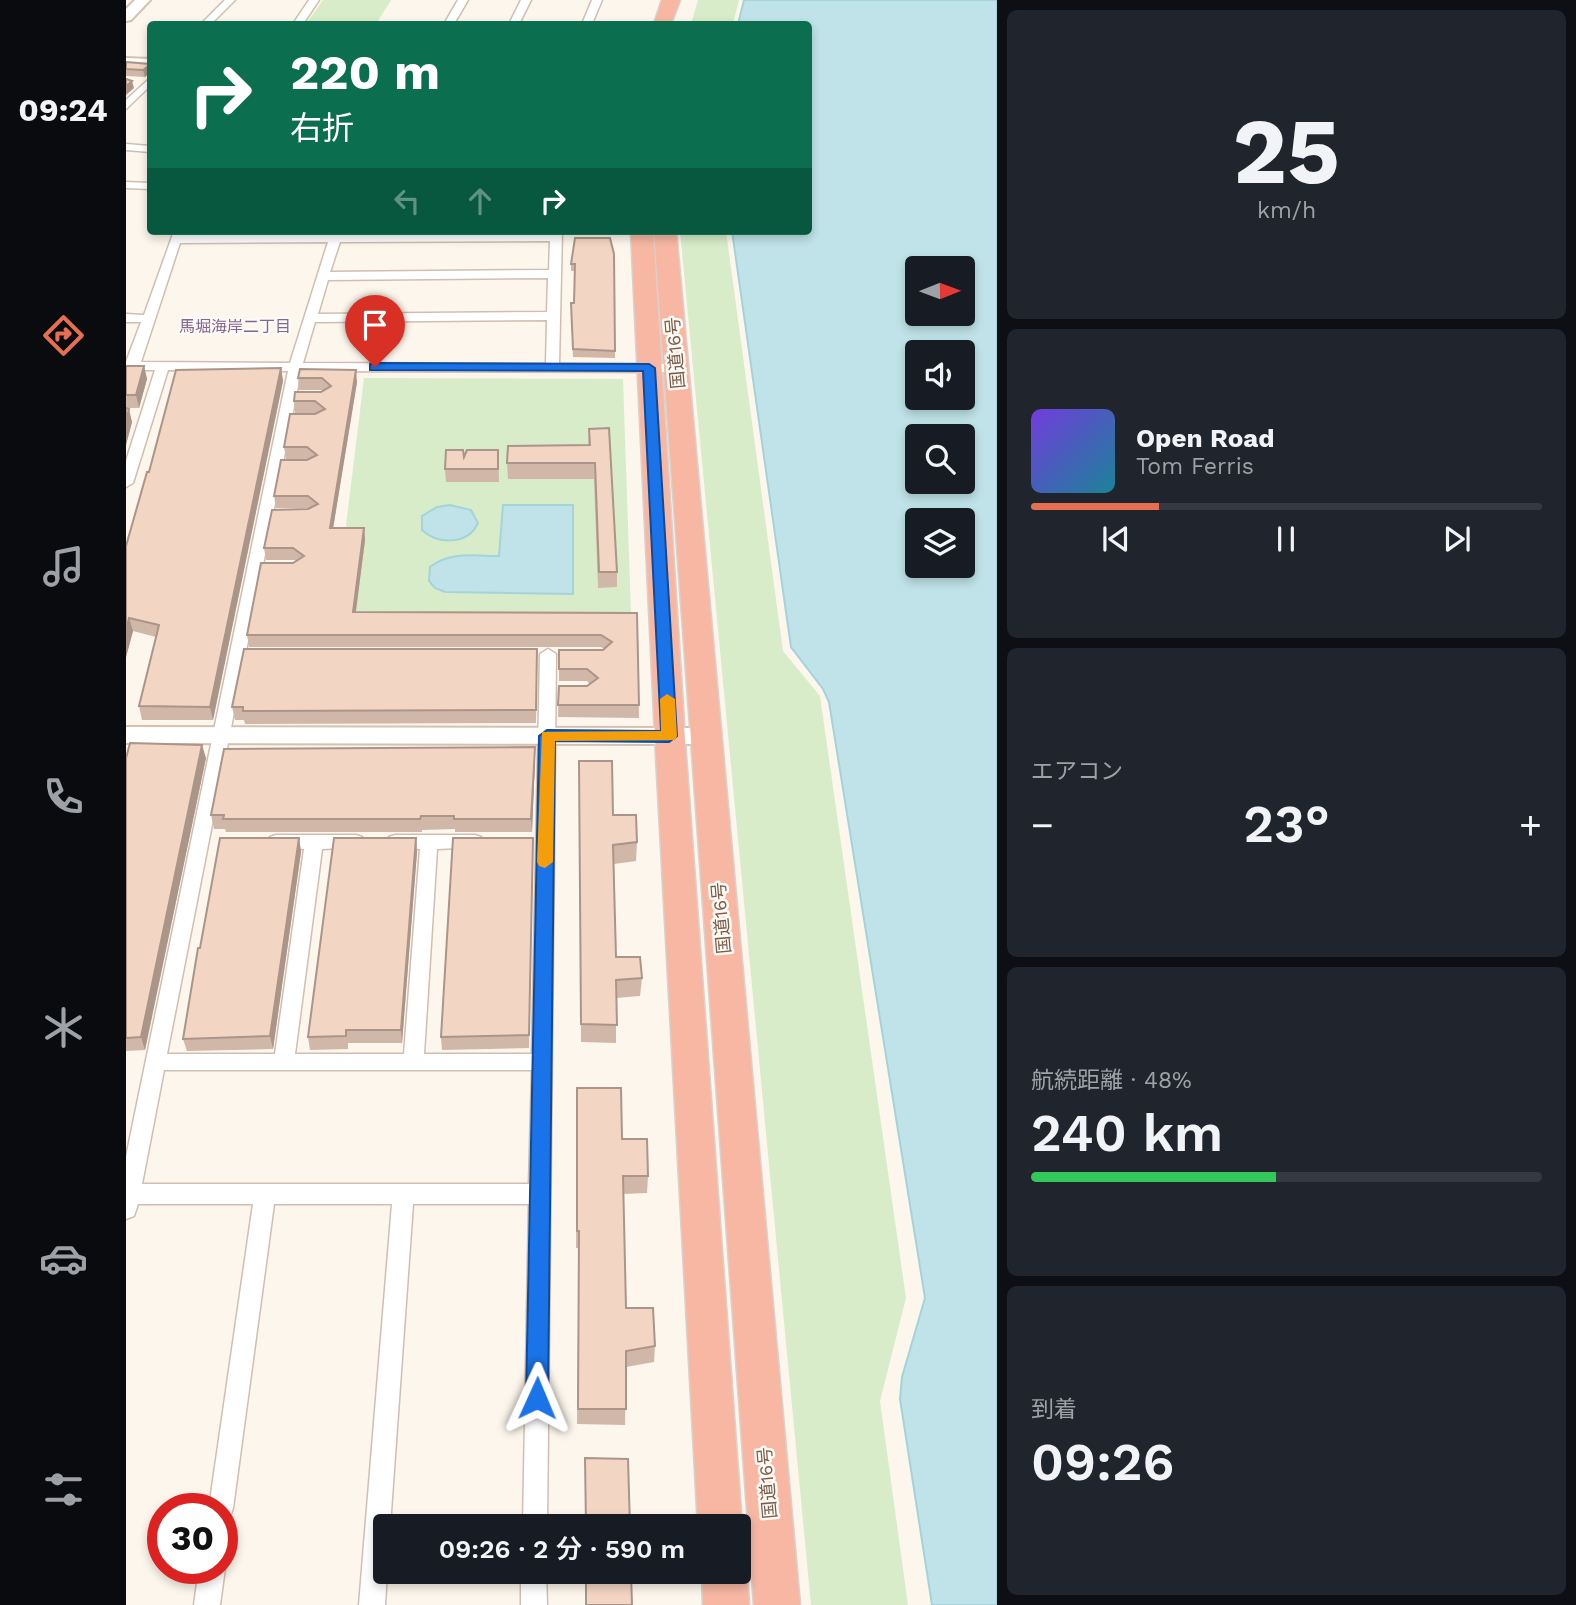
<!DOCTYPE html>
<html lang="ja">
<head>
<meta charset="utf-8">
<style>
  :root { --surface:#171b24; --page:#20242c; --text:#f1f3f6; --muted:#9ea1a6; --line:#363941; --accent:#e76f51 }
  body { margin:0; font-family:"Work Sans","Noto Sans JP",sans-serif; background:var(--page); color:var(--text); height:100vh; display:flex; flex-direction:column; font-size:26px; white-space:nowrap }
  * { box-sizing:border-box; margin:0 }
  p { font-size:23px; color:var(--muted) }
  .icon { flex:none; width:38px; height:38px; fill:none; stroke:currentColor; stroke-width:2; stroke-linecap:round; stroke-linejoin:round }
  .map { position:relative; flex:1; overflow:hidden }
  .side { display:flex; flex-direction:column; gap:10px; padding:10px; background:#0d0f14; width:579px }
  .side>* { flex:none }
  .top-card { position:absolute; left:21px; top:21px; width:665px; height:214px; border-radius:7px; box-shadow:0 4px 10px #0003; background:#0b6e4f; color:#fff; overflow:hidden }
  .needle { width:46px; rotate:89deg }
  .controls { position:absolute; left:779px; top:256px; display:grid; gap:14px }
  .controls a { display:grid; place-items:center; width:70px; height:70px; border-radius:7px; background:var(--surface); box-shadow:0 4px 10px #0003; font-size:35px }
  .speed { position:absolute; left:21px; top:1493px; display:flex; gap:14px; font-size:35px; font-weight:700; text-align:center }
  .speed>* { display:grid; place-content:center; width:91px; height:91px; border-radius:50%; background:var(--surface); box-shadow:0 4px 10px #0003; line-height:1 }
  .speed .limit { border:10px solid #d22; background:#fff; color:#111 }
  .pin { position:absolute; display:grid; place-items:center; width:60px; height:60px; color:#fff; margin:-72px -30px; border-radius:50% 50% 50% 0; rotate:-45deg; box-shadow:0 0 7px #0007 }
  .pin .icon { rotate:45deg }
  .me { position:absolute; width:77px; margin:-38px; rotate:1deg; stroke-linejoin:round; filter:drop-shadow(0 0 5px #0008) }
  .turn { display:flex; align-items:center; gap:24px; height:147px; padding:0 28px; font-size:32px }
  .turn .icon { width:91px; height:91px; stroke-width:2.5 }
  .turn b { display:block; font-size:49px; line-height:60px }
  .lanes { display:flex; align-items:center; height:66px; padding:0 28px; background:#0003; justify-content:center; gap:35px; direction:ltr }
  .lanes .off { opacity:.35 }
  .big { font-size:52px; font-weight:600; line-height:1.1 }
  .side .tile { flex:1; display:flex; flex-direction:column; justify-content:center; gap:10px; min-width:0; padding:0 24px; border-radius:10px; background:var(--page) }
  .side .dial { align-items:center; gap:0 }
  .dial b { font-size:91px; line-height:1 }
  .song { display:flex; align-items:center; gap:21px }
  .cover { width:84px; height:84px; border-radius:10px; background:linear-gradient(135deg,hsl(260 70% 55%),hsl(190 70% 35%)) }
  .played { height:7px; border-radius:4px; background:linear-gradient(90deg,var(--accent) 25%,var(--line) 25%) }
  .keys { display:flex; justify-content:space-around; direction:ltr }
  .heat { display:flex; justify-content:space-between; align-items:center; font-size:38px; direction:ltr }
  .charge { height:10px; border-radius:5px; background:linear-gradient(90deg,#34c759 48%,var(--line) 0) }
  .trip { position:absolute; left:247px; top:1514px; width:378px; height:70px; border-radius:7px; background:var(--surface); box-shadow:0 4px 10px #0003; font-weight:600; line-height:70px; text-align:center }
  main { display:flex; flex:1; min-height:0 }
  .tab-bar { display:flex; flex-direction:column; width:126px; justify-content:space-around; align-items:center; background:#090b0e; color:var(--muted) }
  .tab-bar .icon { width:49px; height:49px }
  .tab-bar .current { color:var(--accent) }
  .tab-bar b { font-size:32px; color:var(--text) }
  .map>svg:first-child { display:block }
  .green { fill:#d8ecc9 }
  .water { fill:#bfe3e8; stroke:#a5d3da; stroke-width:2; fill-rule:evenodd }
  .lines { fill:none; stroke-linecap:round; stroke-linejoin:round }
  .street-casing { stroke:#d1beb0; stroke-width:3 }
  .secondary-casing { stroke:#d6c0b0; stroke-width:4 }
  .highway-casing { stroke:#dad1cd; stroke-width:3 }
  .street { fill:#fff; fill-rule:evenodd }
  .secondary { fill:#fff; fill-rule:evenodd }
  .highway { fill:#f7b7a3; fill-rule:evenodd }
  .wall { fill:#d1b7a8 }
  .shaded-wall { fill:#aa9588 }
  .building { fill:#f3d5c3; stroke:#aa9588; stroke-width:2 }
  .route { fill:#1a73e8; stroke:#114b97; stroke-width:2 }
  .slow { fill:#f59e0b }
  .labels { text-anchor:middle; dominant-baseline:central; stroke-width:5; stroke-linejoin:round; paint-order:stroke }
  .far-neighbourhood-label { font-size:16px; fill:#846695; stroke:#fffaf3 }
  .street-label { font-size:18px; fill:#7a5c4d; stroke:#fffaf3 }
</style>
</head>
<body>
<main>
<nav class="tab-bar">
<b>09:24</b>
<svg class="icon current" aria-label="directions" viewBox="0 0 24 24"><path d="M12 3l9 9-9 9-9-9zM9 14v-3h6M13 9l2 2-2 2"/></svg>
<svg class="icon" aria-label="music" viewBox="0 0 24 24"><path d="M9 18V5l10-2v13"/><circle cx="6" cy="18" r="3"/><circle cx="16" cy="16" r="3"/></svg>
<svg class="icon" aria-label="phone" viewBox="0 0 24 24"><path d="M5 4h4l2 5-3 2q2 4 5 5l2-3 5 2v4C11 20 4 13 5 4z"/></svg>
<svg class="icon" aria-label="climate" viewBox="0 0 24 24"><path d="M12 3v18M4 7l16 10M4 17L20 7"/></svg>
<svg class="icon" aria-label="car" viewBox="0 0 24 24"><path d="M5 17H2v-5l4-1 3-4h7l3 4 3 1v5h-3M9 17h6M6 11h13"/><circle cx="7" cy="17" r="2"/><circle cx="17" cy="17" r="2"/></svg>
<svg class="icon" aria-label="filters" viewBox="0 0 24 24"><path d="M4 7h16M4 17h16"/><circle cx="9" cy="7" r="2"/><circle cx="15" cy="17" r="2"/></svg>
</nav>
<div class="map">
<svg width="871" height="1605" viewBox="0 0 871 1605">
  <rect width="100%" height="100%" fill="#fdf6ec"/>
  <g class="green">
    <path d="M197 0H265L250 24H180Z"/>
    <path d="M572 0H613L607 24H565Z"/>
    <path d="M554 231H600L657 651 694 696 780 1298 754 1401 782 1605H685Z"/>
    <path d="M238 378 497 379 505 615 209 616Z"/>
  </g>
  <g class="water">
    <path d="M618 0H871V1605H806L774 1399 776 1377 799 1298 703 702 697 689 665 647 606 231H682V24H612ZM791 268H836V313H791ZM791 352H836V397H791ZM791 436H836V481H791ZM791 520H836V565H791Z"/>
    <path d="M324 505 345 510 352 523C342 545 312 545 296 530V516L311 507Z"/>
    <path d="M377 505H447V594L319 592 309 588 303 581 304 567C323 551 350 556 373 556Z"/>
  </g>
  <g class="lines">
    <defs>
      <g id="street">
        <path d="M99 0H109L85 24H75Z"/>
        <path d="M183 0H193L177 24H167Z"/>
        <path d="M332 0H342L328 24H318Z"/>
        <path d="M395 0H405L393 24H383Z"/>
        <path d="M466 0H476L466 24H456Z"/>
        <path d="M24 78V86L0 109V100Z"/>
        <path d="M0 144 24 146V152L0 150Z"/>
        <path d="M0 182 24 183V189L0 188Z"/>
        <path d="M48 231H60L57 235H204L205 231H217L216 235 424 233V231H436L433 364H550L557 368 550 372 175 371 41 1054H149L178 849 144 847 141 842 144 837 150 835H230L236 837 239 842 236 847 196 849 169 1054H278L294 849 263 847 260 842 263 837 269 835H349L355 837 358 842 355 847 311 849 298 1054H406L414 654 422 649 430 654 421 1526H397L403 1204H287L264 1526H259V1572H261L259 1605H233L266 1204H148L107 1508 104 1517 96 1520V1508H83L127 1204H12L8 1216 0 1219V1157L162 371 42 370 7 483 0 487V461L29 370H0V362L15 322H0V314L18 315ZM424 241 423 270 204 272 214 242ZM202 242 164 363 15 362 54 243ZM422 278 421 312 192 314 202 280ZM421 320 420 364 177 363 189 322ZM38 1070H406L403 1184H16Z"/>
        <path d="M96 1562 99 1568 94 1605H68L73 1568H96Z"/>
        <path d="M395 1572H420L421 1605H395Z"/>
      </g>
      <g id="secondary">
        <path d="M9 0H24L5 20 0 21V9Z"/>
        <path d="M0 58 24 59V67L0 66Z"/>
        <path d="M0 727 581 728 589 730 593 736 589 742 581 744 0 743Z"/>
      </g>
      <g id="highway">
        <path d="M536 0H554L545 24H528Z"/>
        <path d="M505 231H527L560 756 616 1526 612 1535V1526H572L530 756Z"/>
        <path d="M528 231H550L674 1605H628Z"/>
        <path d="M612 1555 621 1572 623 1605H577L576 1572H612Z"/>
      </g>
    </defs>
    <use href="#street" class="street-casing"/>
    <use href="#secondary" class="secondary-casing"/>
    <use href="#highway" class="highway-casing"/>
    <use href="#street" class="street"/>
    <use href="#secondary" class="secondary"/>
    <use href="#highway" class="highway"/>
  </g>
  <g class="wall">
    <path d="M0 62 24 64 19 77 0 76Z"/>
    <path d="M488 254 489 358 447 357 445 303H448L449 271H445V264Z"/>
    <path d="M0 366H18L21 379 13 408H1L6 422 0 445Z"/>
    <path d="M155 368 157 381 87 720H16L13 706 30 637 7 631 0 657V546L23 472Z"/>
    <path d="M174 369 231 382 207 528H238L239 540 230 612 511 613 513 718 432 717 433 686H461L464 684 461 681H433V650L478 649 475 647H123L121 635 167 563 170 561 169 560H140L138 548 184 508H150L148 496 183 459H160L158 447 191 413H169L168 401 197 390H173L172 378Z"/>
    <path d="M463 429 491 572V587L472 588 468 479H382L381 463 462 445Z"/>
    <path d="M372 450 373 482H320L319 469 338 457Z"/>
    <path d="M411 649 410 723 119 724 118 720H109L106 707Z"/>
    <path d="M0 758H80L19 1050 0 1051Z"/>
    <path d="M409 760 406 832H329V829L296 830V832H100L99 829H88L85 815Z"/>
    <path d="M453 761 487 815 511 842 510 861 488 864 490 957 516 978 514 996 490 998V1043L455 1042Z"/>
    <path d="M173 838 175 852 147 1049 61 1051 57 1039 74 948Z"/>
    <path d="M290 838 291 852 276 1043H222V1049L184 1050 182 1037Z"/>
    <path d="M407 838 403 1048 316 1050 315 1037Z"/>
    <path d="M451 1088 496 1139 522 1176 521 1193 497 1194 500 1308 529 1346 528 1362 500 1367 499 1425 451 1424 453 1248H450Z"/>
  </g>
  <g class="shaded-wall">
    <path d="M24 65V73L19 77 17 70Z"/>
    <path d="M6 81 8 88 0 95V86Z"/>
    <path d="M18 366 21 379 13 408 10 395Z"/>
    <path d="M155 368 157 381 87 720 84 707Z"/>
    <path d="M230 370 231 382 205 541 204 528Z"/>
    <path d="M3 409 6 422 0 445V421Z"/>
    <path d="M238 528 239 540 228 625 227 612Z"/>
    <path d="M3 618 7 631 0 657V630Z"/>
    <path d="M76 745 80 758 19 1050 15 1037Z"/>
    <path d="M409 747V760L406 832 405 819Z"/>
    <path d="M173 838 175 852 147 1049 144 1036Z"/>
    <path d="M290 838 291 852 276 1043 275 1030Z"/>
  </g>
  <g class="building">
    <path d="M0 62 24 64V65L17 70 0 69Z"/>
    <path d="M0 79 6 81 0 86Z"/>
    <path d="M449 238H484L488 254 489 351 447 349 445 303H448L449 264H445Z"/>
    <path d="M0 366H18L10 395H0Z"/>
    <path d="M155 368 84 707 13 706 33 625 3 618 0 630V546L21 472H23L50 370Z"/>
    <path d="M174 369 230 370 204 528H238L227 612 511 613 513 705H432L433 686H461L472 678 461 669H433V650H477L486 642 475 635H121L135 563H167L178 556 167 548H138L146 510 182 509 192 504 182 496H148L155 460H181L191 455 181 447H158L164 414H189L199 409 189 401H168L169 392H195L205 386 196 378H172Z"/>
    <path d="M0 408 3 409 0 421Z"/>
    <path d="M483 428 491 572H473L469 463H381L382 446 464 445 463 429Z"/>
    <path d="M320 450H337L338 457 341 450H372V469H319Z"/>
    <path d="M118 649H411L410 710 117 711V707H106Z"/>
    <path d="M4 743 76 745 15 1037 0 1038V758Z"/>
    <path d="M409 747 405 819H328V816H295L294 819H97L98 815H85L98 749Z"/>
    <path d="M453 761H486L487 815H510L511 842 487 845 490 957H514L516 978 490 980 491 1025 455 1024Z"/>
    <path d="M94 838H173L144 1036 57 1039 72 948H74Z"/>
    <path d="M208 838H290L275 1030H220V1036L182 1037Z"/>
    <path d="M327 838H407L403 1035 315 1037Z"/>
    <path d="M451 1088H495L496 1139H521L522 1176H497L500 1308H527L529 1346 500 1351V1409H452L453 1231H451Z"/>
    <path d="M459 1458 502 1459 504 1526H460Z"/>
    <path d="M460 1572H505L506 1605H460Z"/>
  </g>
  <path class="route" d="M249 363 523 364 529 368 551 736 543 742 429 741 422 1398 418 1406 411 1409 403 1406 400 1398 413 736 421 730 535 731 517 371 244 370V364Z"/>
  <path class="slow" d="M541 694 549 699 551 736 549 740 429 741 427 862 419 868 413 866 411 862 416 732 535 731 534 699Z"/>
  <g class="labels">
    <g class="far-neighbourhood-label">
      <text x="109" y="326">馬堀海岸二丁目</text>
    </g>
    <g class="street-label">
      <text transform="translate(549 353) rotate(-95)">国道16号</text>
      <text transform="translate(595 918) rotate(-95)">国道16号</text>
      <text transform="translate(641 1483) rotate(-95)">国道16号</text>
    </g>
  </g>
</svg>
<div class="controls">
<a><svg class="needle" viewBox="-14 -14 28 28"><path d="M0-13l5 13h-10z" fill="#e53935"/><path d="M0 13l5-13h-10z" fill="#9ea1a6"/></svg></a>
<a><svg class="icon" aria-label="sound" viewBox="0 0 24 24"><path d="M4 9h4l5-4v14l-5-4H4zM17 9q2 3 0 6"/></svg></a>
<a><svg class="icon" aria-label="search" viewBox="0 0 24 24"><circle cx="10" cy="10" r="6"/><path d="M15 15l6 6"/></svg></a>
<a><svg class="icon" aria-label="layers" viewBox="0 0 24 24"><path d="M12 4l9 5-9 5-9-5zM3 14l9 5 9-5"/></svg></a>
</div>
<div class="speed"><div class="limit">30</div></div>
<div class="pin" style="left:249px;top:367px;background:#d93025"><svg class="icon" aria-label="arrive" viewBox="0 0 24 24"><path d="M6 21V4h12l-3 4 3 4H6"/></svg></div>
<svg class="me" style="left:411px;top:1398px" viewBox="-20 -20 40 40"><path d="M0-17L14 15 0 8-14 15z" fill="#1a73e8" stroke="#fff" stroke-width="4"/></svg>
<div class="trip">09:26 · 2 分 · 590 m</div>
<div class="top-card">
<div class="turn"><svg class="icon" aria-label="right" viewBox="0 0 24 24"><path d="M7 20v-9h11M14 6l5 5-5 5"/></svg><div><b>220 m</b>右折</div></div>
<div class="lanes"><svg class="icon off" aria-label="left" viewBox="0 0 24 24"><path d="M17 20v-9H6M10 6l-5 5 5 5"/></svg><svg class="icon off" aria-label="ahead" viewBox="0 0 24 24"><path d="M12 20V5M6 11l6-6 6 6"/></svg><svg class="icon" aria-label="right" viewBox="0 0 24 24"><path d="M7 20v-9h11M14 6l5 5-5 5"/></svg></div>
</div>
</div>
<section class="side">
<div class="tile dial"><b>25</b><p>km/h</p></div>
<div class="tile">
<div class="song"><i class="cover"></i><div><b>Open Road</b><p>Tom Ferris</p></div></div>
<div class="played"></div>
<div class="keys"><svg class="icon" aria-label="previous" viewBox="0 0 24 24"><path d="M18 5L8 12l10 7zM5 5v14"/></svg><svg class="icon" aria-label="pause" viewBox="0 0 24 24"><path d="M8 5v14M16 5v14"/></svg><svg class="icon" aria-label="next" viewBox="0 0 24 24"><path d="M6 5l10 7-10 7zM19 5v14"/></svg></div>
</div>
<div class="tile"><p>エアコン</p>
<div class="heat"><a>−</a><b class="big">23°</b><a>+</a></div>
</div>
<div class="tile"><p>航続距離 · 48%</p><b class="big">240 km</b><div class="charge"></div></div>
<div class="tile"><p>到着</p><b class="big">09:26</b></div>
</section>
</main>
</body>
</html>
